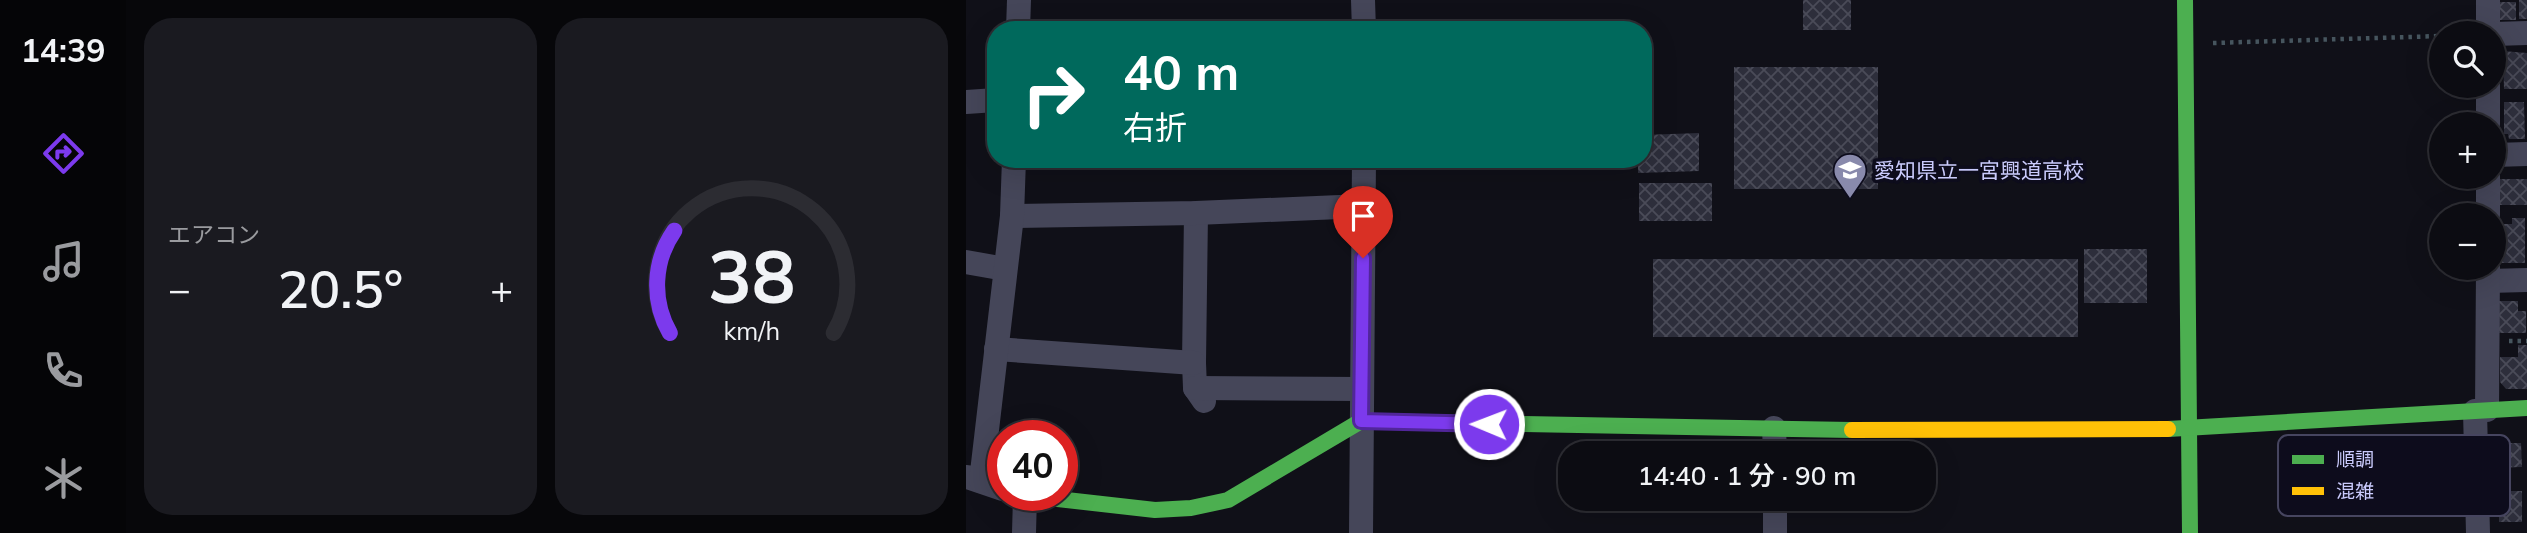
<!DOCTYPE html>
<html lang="ja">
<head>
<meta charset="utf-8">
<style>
  :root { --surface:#0c0c12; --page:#1a1a20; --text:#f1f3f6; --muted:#9a9b9f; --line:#2c2c32; --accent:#7c3aed }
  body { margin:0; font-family:Mulish,"Noto Sans JP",sans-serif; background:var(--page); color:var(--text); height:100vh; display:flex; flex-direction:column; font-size:26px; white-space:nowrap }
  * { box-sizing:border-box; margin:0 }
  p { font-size:23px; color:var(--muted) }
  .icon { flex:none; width:38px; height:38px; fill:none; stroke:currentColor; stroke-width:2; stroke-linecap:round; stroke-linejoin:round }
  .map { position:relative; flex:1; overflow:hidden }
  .details { display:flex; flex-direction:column; gap:18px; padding:18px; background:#07070a; width:840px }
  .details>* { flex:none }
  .guide { position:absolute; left:21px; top:21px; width:665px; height:147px; border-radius:28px; box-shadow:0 7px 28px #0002,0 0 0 2px var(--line); background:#00695c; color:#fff; overflow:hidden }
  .tools { position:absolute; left:1463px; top:21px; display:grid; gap:14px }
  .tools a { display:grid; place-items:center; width:77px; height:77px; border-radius:50%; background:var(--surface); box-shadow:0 7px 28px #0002,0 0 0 2px var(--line); font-size:35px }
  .speed { position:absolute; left:21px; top:420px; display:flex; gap:14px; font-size:35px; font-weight:700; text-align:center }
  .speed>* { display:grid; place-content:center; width:91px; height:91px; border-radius:50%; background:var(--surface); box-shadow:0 7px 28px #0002,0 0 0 2px var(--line); line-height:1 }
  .speed .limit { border:10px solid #d22; background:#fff; color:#111 }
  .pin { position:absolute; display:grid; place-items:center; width:60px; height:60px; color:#fff; margin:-72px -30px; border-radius:50% 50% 50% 0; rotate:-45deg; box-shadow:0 0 7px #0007 }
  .pin .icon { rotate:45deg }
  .me { position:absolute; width:77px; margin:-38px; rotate:271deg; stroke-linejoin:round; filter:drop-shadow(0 0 5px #0008) }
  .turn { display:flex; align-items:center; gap:24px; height:147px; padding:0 21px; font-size:32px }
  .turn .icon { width:91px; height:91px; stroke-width:2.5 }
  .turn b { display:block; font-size:49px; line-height:60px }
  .big { font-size:52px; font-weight:600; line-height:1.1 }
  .details .card { flex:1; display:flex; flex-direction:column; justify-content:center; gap:10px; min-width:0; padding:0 24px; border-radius:28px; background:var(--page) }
  .details .dial { align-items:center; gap:0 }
  .dial svg { height:182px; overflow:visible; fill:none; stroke:var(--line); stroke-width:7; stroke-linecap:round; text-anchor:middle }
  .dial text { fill:var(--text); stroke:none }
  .heat { display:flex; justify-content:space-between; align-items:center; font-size:38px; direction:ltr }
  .details .tiles { flex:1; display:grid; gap:18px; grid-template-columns:repeat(2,1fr) }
  .trip { position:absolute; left:592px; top:441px; width:378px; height:70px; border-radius:28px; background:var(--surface); box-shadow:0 7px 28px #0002,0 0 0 2px var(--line); font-weight:600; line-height:70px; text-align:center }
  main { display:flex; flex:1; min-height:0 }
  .tab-bar { display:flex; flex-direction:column; width:126px; justify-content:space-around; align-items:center; background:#050507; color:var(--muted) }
  .tab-bar .icon { width:49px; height:49px }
  .tab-bar .active { color:var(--accent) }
  .tab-bar b { font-size:32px; color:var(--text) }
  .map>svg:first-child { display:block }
  .building { fill:url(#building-cross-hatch) }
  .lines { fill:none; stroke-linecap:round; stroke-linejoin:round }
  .path { stroke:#46555e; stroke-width:4.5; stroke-dasharray:3.5 5; stroke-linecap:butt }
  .street { stroke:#454659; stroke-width:24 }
  .fast { stroke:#4caf50; stroke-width:16 }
  .slow { stroke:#ffc107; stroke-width:16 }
  .route-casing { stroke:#51269a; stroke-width:18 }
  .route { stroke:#7c3aed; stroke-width:12 }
  .labels { text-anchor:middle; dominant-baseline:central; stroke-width:7; stroke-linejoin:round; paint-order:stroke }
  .poi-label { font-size:21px; fill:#cacbfc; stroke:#0d0c1c; text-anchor:start }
  .key { fill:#0d0c1c; stroke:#46455f; stroke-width:2 }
  .key-label { font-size:19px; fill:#cacbfc }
</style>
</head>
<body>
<main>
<nav class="tab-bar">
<b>14:39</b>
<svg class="icon active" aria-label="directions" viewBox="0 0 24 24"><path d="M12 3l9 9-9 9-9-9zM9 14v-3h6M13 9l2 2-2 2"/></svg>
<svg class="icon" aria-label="music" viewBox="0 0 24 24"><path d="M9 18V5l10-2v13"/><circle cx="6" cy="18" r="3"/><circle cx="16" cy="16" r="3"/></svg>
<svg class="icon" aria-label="phone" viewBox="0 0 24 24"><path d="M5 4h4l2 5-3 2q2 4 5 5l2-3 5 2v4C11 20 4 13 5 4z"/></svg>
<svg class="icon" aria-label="climate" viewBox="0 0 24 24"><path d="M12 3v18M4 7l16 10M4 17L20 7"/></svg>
</nav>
<section class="details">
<div class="tiles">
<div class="card"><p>エアコン</p>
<div class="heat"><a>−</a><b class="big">20.5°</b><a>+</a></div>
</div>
<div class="card dial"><svg viewBox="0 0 100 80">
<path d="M14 69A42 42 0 1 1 86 69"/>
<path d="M14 69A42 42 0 0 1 16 24" stroke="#7c3aed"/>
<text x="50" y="56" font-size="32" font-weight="700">38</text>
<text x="50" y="72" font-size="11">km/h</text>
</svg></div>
</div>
</section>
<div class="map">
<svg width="1561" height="533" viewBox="0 0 1561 533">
  <defs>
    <pattern id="building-cross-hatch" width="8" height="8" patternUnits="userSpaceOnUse" patternTransform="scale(1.75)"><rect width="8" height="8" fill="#2d2e3b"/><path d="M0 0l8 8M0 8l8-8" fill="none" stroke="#4a4b58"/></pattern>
  </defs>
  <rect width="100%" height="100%" fill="#101018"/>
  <g class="building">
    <rect x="837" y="0" width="48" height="30"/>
    <rect x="1553" y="0" width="8" height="19"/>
    <rect x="1531" y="2" width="19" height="18"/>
    <path d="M1537 51 1561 53V89H1538Z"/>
    <rect x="768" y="67" width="144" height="122"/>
    <path d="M1538 102H1558L1559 139H1543L1542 134H1538Z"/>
    <path d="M733 133V171L672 173V159H677V135Z"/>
    <rect x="1534" y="179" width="27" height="26"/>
    <rect x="673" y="183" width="73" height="38"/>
    <path d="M1546 218H1559V263H1534V224H1546Z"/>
    <rect x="1118" y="249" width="63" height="54"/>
    <rect x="687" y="259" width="425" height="78"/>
    <path d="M1532 301H1552V311H1560V333H1533Z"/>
    <path d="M1552 345H1561V389H1540L1534 382V357H1552Z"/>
    <path d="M1532 443H1555L1556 467 1524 468V452H1532Z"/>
    <path d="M1524 481H1540V491H1556V522H1533V517H1528V490H1524Z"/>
  </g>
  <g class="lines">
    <g class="path">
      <path d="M1247 43 1475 36"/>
      <path d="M1543 341H1561"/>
    </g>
    <g class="street">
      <path d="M397 0 398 30"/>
      <path d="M52 30 53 0"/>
      <path d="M1522 33V0"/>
      <path d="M1528 34 1561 33"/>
      <path d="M0 102 30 100"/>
      <path d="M1522 124V86"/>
      <path d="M1528 155 1561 154"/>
      <path d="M230 213 228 363 229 388 238 401"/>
      <path d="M1522 215V177"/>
      <path d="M46 216 230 213 397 206"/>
      <path d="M0 262 39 269"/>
      <path d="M1522 281 1561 280"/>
      <path d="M30 349 228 363"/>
      <path d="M229 388 396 389"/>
      <path d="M1521 410 1522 268"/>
      <path d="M1509 411 1512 533"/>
      <path d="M808 428 809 453"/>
      <path d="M1 477 37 489"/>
      <path d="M15 481 46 216 48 159"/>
      <path d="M809 499V533"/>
      <path d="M58 533 59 496"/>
      <path d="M395 533 398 159"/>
    </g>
    <g class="fast">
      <path d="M1219 0 1224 533"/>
      <path d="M1202 429 1561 408"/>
      <path d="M56 495 189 510 225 508 262 500 395 421 886 430"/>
    </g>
    <path class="slow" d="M886 430 1202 429"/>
  </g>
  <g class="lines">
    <defs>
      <path id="route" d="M397 258 395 421 523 424"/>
    </defs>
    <use href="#route" class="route-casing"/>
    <use href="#route" class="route"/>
  </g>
  <defs>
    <symbol id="school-pin" viewBox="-11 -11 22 30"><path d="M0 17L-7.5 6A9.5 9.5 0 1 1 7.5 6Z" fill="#898aac" stroke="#0d0c1c"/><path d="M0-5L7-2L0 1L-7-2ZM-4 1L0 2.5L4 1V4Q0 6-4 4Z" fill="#fff"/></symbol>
  </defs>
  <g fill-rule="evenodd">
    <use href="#school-pin" x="865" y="151" width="38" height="52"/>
  </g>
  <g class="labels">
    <g class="poi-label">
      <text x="908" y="170">愛知県立一宮興道高校</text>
    </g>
  </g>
  <rect x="1312" y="435" width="232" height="81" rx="10" class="key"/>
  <rect x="1326" y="455" width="32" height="9" fill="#4caf50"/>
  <rect x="1326" y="487" width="32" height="8" fill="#ffc107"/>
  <g class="key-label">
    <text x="1370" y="466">順調</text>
    <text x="1370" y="498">混雑</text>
  </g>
</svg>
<div class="tools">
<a><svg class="icon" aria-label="search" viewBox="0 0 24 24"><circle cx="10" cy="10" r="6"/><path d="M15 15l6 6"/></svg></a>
<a>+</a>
<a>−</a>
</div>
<div class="speed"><div class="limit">40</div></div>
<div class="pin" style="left:397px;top:258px;background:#d93025"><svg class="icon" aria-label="arrive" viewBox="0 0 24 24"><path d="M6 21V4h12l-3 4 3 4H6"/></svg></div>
<svg class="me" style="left:523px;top:424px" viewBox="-20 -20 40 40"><circle r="17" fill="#7c3aed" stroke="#fff" stroke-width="3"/><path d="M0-11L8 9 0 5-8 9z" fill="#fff"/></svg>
<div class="trip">14:40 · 1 分 · 90 m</div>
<div class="guide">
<div class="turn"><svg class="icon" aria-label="right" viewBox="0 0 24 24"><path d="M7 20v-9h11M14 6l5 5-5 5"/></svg><div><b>40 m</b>右折</div></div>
</div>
</div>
</main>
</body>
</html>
